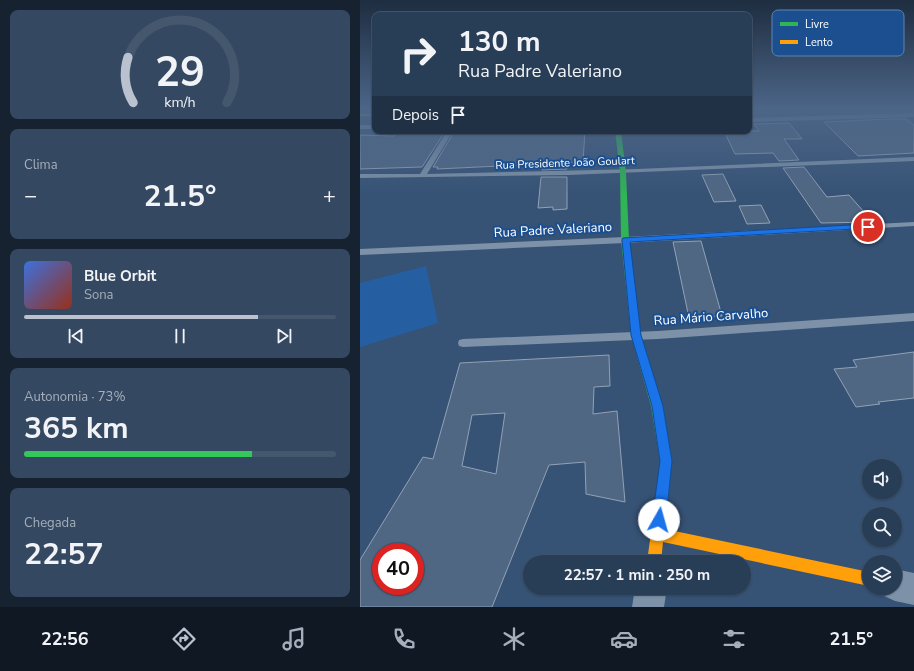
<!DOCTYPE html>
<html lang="pt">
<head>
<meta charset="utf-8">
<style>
  :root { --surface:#283e57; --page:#344961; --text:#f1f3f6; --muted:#a5aeba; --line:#44576d; --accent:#b9c2ce }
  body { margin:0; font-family:"Nunito Sans",sans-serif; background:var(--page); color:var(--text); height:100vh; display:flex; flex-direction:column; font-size:15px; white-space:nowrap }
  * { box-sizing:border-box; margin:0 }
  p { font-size:13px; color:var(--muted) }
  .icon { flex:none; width:22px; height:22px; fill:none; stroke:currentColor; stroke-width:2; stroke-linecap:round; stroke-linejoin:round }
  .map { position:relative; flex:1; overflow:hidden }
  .drawer { display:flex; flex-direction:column; gap:10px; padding:10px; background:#162230; width:360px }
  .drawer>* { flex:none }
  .hud { position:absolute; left:12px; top:12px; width:380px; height:122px; border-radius:8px; box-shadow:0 1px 3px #0004,0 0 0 1px var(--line); background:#283e57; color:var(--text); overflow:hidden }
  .controls { position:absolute; left:502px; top:459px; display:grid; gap:8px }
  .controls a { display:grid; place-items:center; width:40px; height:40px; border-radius:50%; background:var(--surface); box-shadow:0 1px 3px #0004,0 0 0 1px var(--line); font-size:20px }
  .speed { position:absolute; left:12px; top:543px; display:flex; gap:8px; font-size:20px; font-weight:700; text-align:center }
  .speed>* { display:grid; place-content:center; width:52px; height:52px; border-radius:50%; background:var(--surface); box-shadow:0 1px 3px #0004,0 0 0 1px var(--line); line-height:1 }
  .speed .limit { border:6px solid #d22; background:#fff; color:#111 }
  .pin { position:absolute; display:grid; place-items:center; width:34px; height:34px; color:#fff; margin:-17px; border:2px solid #fff; border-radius:50%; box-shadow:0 1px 4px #0007 }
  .me { position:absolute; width:44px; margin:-22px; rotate:7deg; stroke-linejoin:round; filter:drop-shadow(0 0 3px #0008) }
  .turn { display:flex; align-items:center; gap:14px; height:84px; padding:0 20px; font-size:18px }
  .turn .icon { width:52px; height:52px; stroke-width:2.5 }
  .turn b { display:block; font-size:28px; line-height:34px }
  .then { display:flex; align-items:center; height:38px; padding:0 20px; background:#0003; gap:8px; font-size:15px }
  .big { font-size:30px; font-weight:700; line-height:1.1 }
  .drawer .widget { flex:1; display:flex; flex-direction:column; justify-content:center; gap:6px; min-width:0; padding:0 14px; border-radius:8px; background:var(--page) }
  .drawer .dial { align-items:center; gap:0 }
  .dial svg { height:104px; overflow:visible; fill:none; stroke:var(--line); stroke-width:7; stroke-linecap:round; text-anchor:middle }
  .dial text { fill:var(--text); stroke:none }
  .song { display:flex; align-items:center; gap:12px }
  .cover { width:48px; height:48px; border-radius:6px; background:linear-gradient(135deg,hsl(220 70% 55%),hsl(10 70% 35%)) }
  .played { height:4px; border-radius:2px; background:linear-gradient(90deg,var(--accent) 75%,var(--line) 75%) }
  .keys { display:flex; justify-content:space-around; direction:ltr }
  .heat { display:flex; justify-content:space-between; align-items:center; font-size:22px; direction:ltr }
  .charge { height:6px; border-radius:3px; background:linear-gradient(90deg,#34c759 73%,var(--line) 0) }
  .trip { position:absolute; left:163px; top:555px; width:228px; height:40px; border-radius:20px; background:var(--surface); box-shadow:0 1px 3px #0004,0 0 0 1px var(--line); font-weight:700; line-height:40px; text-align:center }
  .dock { display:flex; height:64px; justify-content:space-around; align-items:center; background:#101923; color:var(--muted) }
  .dock .icon { width:28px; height:28px }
  .dock .on { color:var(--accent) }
  .dock b { font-size:18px; color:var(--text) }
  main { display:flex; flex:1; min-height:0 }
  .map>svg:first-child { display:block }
  .green { fill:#265fa1 }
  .building { fill:#506783; stroke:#92a2b6; fill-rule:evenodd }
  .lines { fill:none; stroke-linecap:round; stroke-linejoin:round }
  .lane { fill:#7d92a8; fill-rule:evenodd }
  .street { fill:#7d92a8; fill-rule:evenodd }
  .fast { fill:#30b455; fill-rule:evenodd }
  .slow { fill:#ff9f0a; fill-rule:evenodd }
  .route { fill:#1a73e8; stroke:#114b97 }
  .labels { text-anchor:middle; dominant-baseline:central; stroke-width:4; stroke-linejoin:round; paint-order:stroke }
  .far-street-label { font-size:11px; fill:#fff; stroke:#1b4f8f }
  .street-label { font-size:13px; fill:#fff; stroke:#1b4f8f }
  .key { fill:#1b4f8f; stroke:#5f84b1; stroke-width:1 }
  .key-label { font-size:11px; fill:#fff }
</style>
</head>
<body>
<main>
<section class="drawer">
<div class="widget dial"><svg viewBox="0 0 100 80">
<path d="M14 69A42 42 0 1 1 86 69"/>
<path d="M14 69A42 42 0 0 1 10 34" stroke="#b9c2ce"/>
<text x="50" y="56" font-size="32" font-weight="700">29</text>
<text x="50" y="72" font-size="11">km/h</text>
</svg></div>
<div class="widget"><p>Clima</p>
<div class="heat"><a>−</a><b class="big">21.5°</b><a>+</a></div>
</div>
<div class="widget">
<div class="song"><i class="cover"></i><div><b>Blue Orbit</b><p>Sona</p></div></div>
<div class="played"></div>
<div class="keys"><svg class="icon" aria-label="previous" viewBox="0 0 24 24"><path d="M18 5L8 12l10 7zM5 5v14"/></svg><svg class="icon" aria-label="pause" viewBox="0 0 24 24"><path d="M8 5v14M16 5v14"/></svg><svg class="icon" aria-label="next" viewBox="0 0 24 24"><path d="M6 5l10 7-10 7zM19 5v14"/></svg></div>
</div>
<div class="widget"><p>Autonomia · 73%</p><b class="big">365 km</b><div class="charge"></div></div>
<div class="widget"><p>Chegada</p><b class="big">22:57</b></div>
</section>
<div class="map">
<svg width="554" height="607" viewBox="0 0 554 607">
  <rect width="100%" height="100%" fill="#365274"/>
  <path class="green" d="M66 266 78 323 0 347V283Z"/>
  <g class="building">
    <path d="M529 119H546L554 125V153L498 156 464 122Z"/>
    <path d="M429 123 442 139H424L439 160 419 161 413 153 375 154 364 131H399L394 124Z"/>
    <path d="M142 131H225L223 162 207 163V169L182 170V164L77 169 78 167H73L94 132Z"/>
    <path d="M77 133H84L62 167 0 169V135L34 136 36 134Z"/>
    <path d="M444 167 467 197 489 195 513 222 461 223 423 168Z"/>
    <path d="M363 174 376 201 354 202 342 175Z"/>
    <path d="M181 177H207V209L193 210V207L178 208Z"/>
    <path d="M401 205 410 223 387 224 379 206Z"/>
    <path d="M341 241 362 316 329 318 313 242Z"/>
    <path d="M554 352V398L518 402 520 404 496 407 474 369 497 367 493 360Z"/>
    <path d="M249 355 250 386 234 387 233 414 257 411 265 502 226 494 225 462 189 465 132 607H0V560L63 457 73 459 100 363ZM145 413 136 474 102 466 112 415ZM21 552H55V586H21Z"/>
  </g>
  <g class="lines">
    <g class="lane">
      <path d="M554 113V117L389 122V118Z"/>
      <rect x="0" y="125" width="15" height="4"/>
      <path d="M87 131H93L67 174 277 169 554 157V161L208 175 0 178V174H60Z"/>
      <path d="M554 222V226L265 243 0 255V249L265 237Z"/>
      <path d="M554 313V321L298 339 103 347 99 346 98 343 99 340 103 339 298 331Z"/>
    </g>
    <g class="street">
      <path d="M535 569 554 573V605L535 601 524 596 520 588H535Z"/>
      <path d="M275 588H307L304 607H272Z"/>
    </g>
    <path class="fast" d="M255 131H261L266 172 269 240 281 335 303 406 312 461 310 481 309 486 304 487 299 486 298 481 300 461 291 406 271 335 261 240 260 172Z"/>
    <g class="slow">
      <path d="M551 110H554V112Z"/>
      <rect x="0" y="114" width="15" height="2"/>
      <path d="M304 475 309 476 310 481 305 529 509 572V586L303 542 301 562H287L298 481 299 476Z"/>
    </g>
  </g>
  <linearGradient id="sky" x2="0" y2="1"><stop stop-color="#1e2d40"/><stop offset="0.56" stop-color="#4c6688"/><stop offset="1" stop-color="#4c6688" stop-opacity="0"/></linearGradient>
  <rect width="554" height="195" fill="url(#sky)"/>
  <path class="route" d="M508 224 512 227 511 228 270 242 281 335 303 406 312 461 306 520 304 524 299 526 294 524 292 520 300 461 292 406 271 335 262 240 263 238Z"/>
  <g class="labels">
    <g class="far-street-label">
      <text transform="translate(205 163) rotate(-2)">Rua Presidente João Goulart</text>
    </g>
    <g class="street-label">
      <text transform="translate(193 230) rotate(-3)">Rua Padre Valeriano</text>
      <text transform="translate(351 317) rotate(-4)">Rua Mário Carvalho</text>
    </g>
  </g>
  <rect x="412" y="10" width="132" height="46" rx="6" class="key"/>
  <rect x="420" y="22" width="18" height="4" fill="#30b455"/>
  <rect x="420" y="40" width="18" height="4" fill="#ff9f0a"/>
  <g class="key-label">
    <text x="445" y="28">Livre</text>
    <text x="445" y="46">Lento</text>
  </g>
</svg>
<div class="controls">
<a><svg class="icon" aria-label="sound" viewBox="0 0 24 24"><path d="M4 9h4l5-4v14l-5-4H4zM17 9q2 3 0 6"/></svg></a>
<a><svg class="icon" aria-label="search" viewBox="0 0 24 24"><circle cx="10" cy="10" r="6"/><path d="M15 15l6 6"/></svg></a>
<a><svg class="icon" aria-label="layers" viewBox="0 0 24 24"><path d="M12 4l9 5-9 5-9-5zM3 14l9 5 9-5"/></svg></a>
</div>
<div class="speed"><div class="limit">40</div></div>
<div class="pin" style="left:508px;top:227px;background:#d93025"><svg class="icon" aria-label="arrive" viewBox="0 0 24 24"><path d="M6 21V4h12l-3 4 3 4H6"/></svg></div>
<svg class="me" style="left:299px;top:520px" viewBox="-20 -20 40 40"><circle r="19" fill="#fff"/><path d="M0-13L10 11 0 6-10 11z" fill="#1a73e8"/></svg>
<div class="trip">22:57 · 1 min · 250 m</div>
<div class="hud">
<div class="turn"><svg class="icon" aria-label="right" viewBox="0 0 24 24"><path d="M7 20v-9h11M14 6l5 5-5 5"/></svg><div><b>130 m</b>Rua Padre Valeriano</div></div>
<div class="then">Depois<svg class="icon" aria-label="arrive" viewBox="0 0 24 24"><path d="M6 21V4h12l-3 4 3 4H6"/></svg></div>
</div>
</div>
</main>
<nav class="dock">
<b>22:56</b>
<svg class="icon on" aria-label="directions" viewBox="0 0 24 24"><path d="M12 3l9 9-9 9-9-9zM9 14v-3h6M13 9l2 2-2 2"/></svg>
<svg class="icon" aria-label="music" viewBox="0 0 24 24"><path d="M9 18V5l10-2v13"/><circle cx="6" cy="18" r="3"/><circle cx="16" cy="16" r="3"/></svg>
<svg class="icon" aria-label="phone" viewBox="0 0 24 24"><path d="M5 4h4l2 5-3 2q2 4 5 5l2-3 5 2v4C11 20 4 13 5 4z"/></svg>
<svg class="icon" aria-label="climate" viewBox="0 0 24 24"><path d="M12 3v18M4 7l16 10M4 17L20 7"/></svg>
<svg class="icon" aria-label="car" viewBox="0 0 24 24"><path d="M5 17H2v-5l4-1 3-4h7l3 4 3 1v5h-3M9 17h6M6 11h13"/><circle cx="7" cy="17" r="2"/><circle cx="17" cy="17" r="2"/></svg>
<svg class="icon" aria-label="filters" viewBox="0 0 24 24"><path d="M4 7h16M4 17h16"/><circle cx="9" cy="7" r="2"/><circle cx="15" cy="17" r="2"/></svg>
<b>21.5°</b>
</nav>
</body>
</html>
